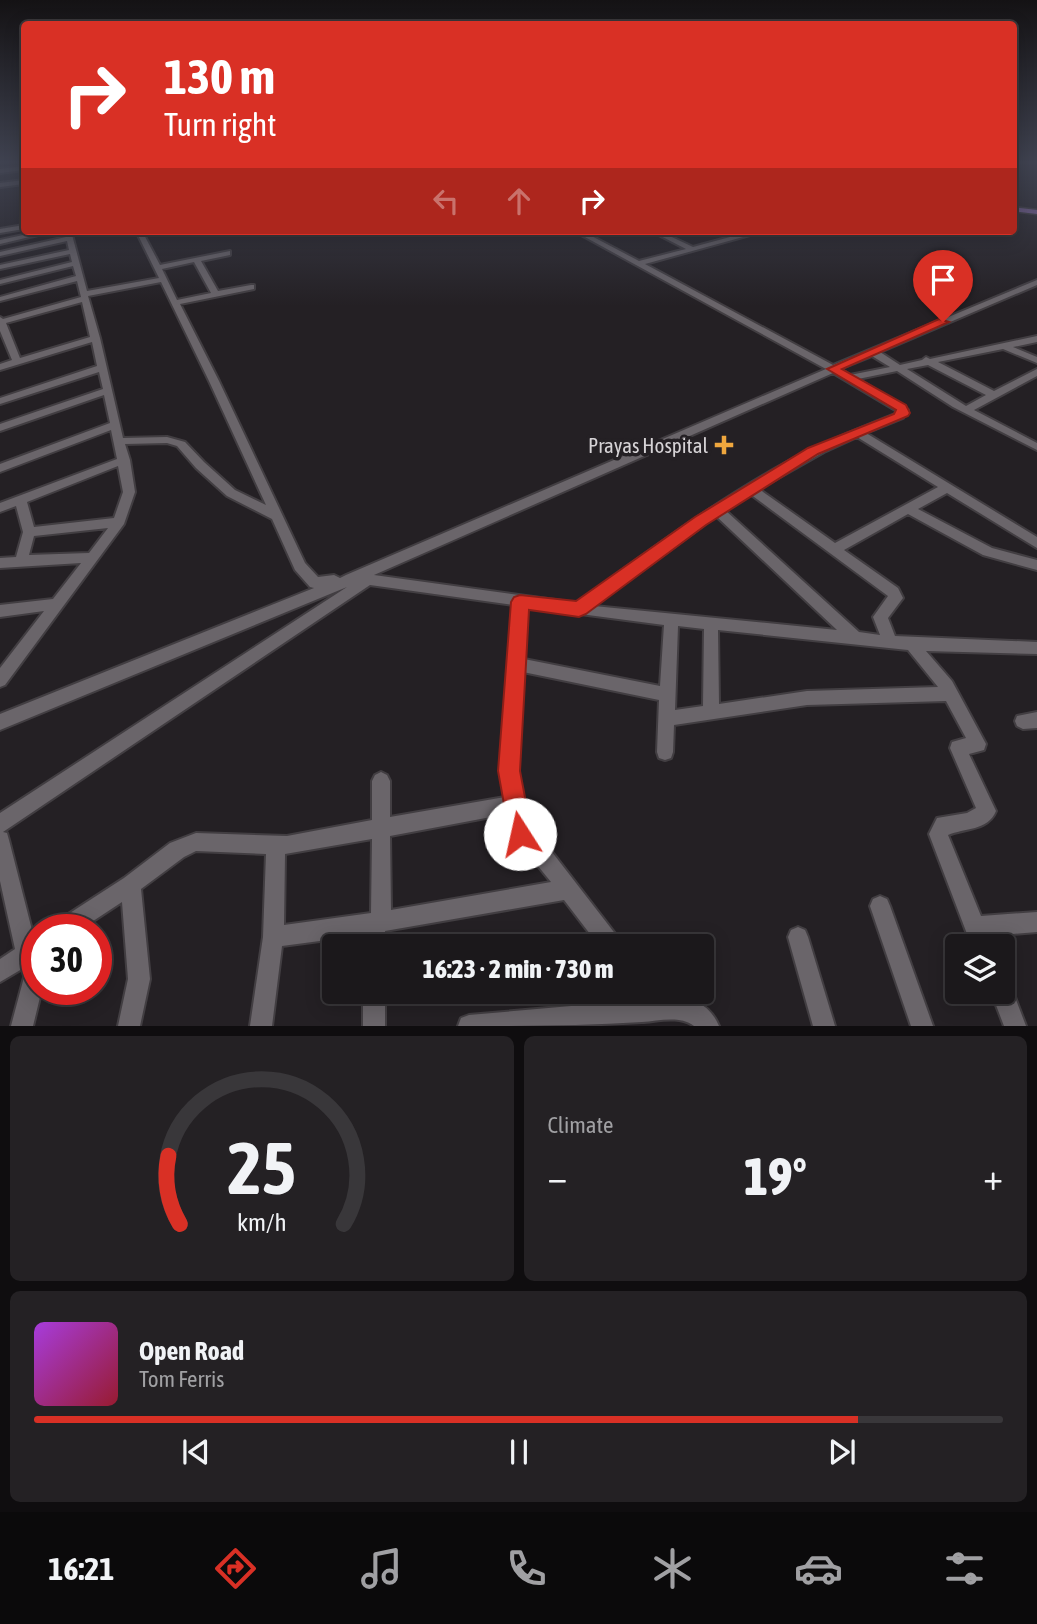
<!DOCTYPE html>
<html lang="en">
<head>
<meta charset="utf-8">
<style>
  :root { --surface:#1b181b; --page:#242124; --text:#f1f3f6; --muted:#a0a0a3; --line:#39373a; --accent:#d93025 }
  body { margin:0; font-family:"Asap Condensed",sans-serif; background:var(--page); color:var(--text); height:100vh; display:flex; flex-direction:column; font-size:26px; white-space:nowrap }
  * { box-sizing:border-box; margin:0 }
  p { font-size:23px; color:var(--muted) }
  .icon { flex:none; width:38px; height:38px; fill:none; stroke:currentColor; stroke-width:2; stroke-linecap:round; stroke-linejoin:round }
  .map { position:relative; height:1026px; overflow:hidden }
  .panel { display:flex; flex-direction:column; gap:10px; padding:10px; background:#0f0d0f; flex:1 }
  .panel>* { flex:none }
  .top-card { position:absolute; left:21px; top:21px; width:996px; height:214px; border-radius:7px; box-shadow:0 4px 18px #0003,0 0 0 2px var(--line); background:#d93025; color:#fff; overflow:hidden }
  .controls { position:absolute; left:945px; top:934px; display:grid; gap:14px }
  .controls a { display:grid; place-items:center; width:70px; height:70px; border-radius:7px; background:var(--surface); box-shadow:0 4px 18px #0003,0 0 0 2px var(--line); font-size:35px }
  .speed { position:absolute; left:21px; top:914px; display:flex; gap:14px; font-size:35px; font-weight:700; text-align:center }
  .speed>* { display:grid; place-content:center; width:91px; height:91px; border-radius:50%; background:var(--surface); box-shadow:0 4px 18px #0003,0 0 0 2px var(--line); line-height:1 }
  .speed .limit { border:10px solid #d22; background:#fff; color:#111 }
  .pin { position:absolute; display:grid; place-items:center; width:60px; height:60px; color:#fff; margin:-72px -30px; border-radius:50% 50% 50% 0; rotate:-45deg; box-shadow:0 0 7px #0007 }
  .pin .icon { rotate:45deg }
  .me { position:absolute; width:77px; margin:-38px; rotate:350deg; stroke-linejoin:round; filter:drop-shadow(0 0 5px #0008) }
  .turn { display:flex; align-items:center; gap:24px; height:147px; padding:0 28px; font-size:32px }
  .turn .icon { width:91px; height:91px; stroke-width:2.5 }
  .turn b { display:block; font-size:49px; line-height:60px }
  .lanes { display:flex; align-items:center; height:66px; padding:0 28px; background:#0003; justify-content:center; gap:35px; direction:ltr }
  .lanes .off { opacity:.35 }
  .big { font-size:52px; font-weight:800; line-height:1.1 }
  .panel .widget { flex:1; display:flex; flex-direction:column; justify-content:center; gap:10px; min-width:0; padding:0 24px; border-radius:10px; background:var(--page) }
  .panel .dial { align-items:center; gap:0 }
  .dial svg { height:182px; overflow:visible; fill:none; stroke:var(--line); stroke-width:7; stroke-linecap:round; text-anchor:middle }
  .dial text { fill:var(--text); stroke:none }
  .song { display:flex; align-items:center; gap:21px }
  .cover { width:84px; height:84px; border-radius:10px; background:linear-gradient(135deg,hsl(280 70% 55%),hsl(350 70% 35%)) }
  .played { height:7px; border-radius:4px; background:linear-gradient(90deg,var(--accent) 85%,var(--line) 85%) }
  .keys { display:flex; justify-content:space-around; direction:ltr }
  .heat { display:flex; justify-content:space-between; align-items:center; font-size:38px; direction:ltr }
  .panel .tiles { flex:1; display:grid; gap:10px; grid-template-columns:1fr 1fr }
  .widget:last-child { grid-column:span 2 }
  .trip { position:absolute; left:322px; top:934px; width:392px; height:70px; border-radius:7px; background:var(--surface); box-shadow:0 4px 18px #0003,0 0 0 2px var(--line); font-weight:800; line-height:70px; text-align:center }
  .tabs { display:flex; height:112px; justify-content:space-around; align-items:center; background:#0b0a0b; color:var(--muted) }
  .tabs .icon { width:49px; height:49px }
  .tabs .selected { color:var(--accent) }
  .tabs b { font-size:32px; color:var(--text) }
  .map>svg:first-child { display:block }
  .lines { fill:none; stroke-linecap:round; stroke-linejoin:round }
  .minor-casing { stroke:#423e42; stroke-width:4 }
  .major-casing { stroke:#423e42; stroke-width:3 }
  .minor { fill:#6a656a; fill-rule:evenodd }
  .major { fill:#9570ba; fill-rule:evenodd }
  .route { fill:#d93025; stroke:#8d1f18; stroke-width:2 }
  .poi-dot { fill:#efa73e; stroke:#242024; stroke-width:2.5 }
  .labels { text-anchor:middle; dominant-baseline:central; stroke-width:7; stroke-linejoin:round; paint-order:stroke }
  .poi-label { font-size:21px; fill:#d6d3d6; stroke:#242024; text-anchor:end }
</style>
</head>
<body>
<div class="map">
<svg width="1037" height="1026" viewBox="0 0 1037 1026">
  <rect width="100%" height="100%" fill="#242024"/>
  <g class="lines">
    <defs>
      <g id="minor">
        <path d="M24 166V170L0 173V169Z"/>
        <path d="M24 180V184L0 187V183Z"/>
        <path d="M24 225V229L0 233V229Z"/>
        <path d="M42 231H55L0 244V240Z"/>
        <path d="M65 231H71L87 291 159 278 136 231H142L160 265 230 251V255L201 261 218 291 251 285H254V289L180 304 219 381 305 563 318 577 334 575 340 578 346 575 826 369 574 231H582L639 261 686 249 651 231H659L693 247 730 237 719 231C726 231 730 233 736 234 744 236 756 231 765 231L645 264 833 365 1037 280V285L880 352 900 365 922 360 926 357 930 359 1037 336V342L1013 347 1037 357V363L1003 349 938 362 994 391 1037 369V376L974 410 1037 443V450L953 407 897 371 858 379 908 410 903 418 866 433 1037 537V548L947 493 918 509 992 548 1037 560V570L983 555 908 514 844 550 898 588 903 598 888 618 895 636 1037 642V654L926 651 952 681 986 744 984 750 969 754 996 811C988 831 964 828 948 835L981 916 1037 912V932L989 936 993 947H972L929 834 937 818 967 813 976 808 950 748 952 742 966 738 946 701 807 705 674 725 673 752 671 758 665 760 659 758 657 752 659 700 523 672 518 771 528 829 552 852 620 940 623 947H600L564 900 385 931V947H365V935L282 946 272 1026H250L263 937 266 854 196 851 184 857 141 889 150 979 140 1026H118L128 979 122 902 81 929H53L56 922 124 878 170 843 196 833 287 836 372 820V781L375 775 381 772 387 775 390 781V817L505 797 500 771 513 605 370 585 3 832 7 833 9 840 34 938 37 937V989H42L33 1026H11L27 966 0 982V959L15 949 0 881V813L347 587 0 730V714L314 588 310 587 295 570 272 519 227 496 196 468 177 446 167 443 125 444 130 460 135 492 124 524 5 685 0 687V668L44 611 0 617V605L53 599 81 563 0 568V558L16 557 23 532 16 506 0 512V503L117 459 111 430 0 472V464L110 423 104 395 0 431V424L103 389 99 372 0 404V398L97 366 92 342 0 370V364L12 360 0 331V317L3 319 81 297 77 281 0 301V297L76 276 73 266 0 284V280L72 262 70 254 0 269V265L69 250 67 241 0 256V252L66 237ZM194 262 211 293 177 300 162 269ZM161 282 209 381 266 505 235 490 204 462 185 442 167 437 123 438 100 338 88 296ZM82 302 90 337 20 358 6 323ZM872 356 890 367 850 375 840 369ZM928 365 986 395 966 406 907 369ZM833 373 897 411 895 414C855 430 815 446 778 467 707 507 642 556 577 603L374 575ZM857 437 938 487 835 543 759 489 824 452ZM118 466 123 492 114 518 34 527 27 502ZM750 494 888 596 873 617 880 635 859 632 725 510ZM716 516 837 630 594 606ZM108 528 89 553 29 555 34 536ZM527 607 664 625 660 686 524 659ZM678 626 704 629 703 706 675 710ZM718 630 908 650 938 687 807 691 719 704ZM507 814 513 841 538 866 551 882 391 910 390 836ZM372 839 371 913 284 925 285 854Z"/>
        <path d="M1037 712V728L1023 729 1017 726 1015 721 1017 716Z"/>
        <path d="M880 896 887 899 890 906 933 1026H911L870 906 873 899Z"/>
        <path d="M798 927 805 930 808 937 835 1026H813L788 937 791 930Z"/>
        <path d="M1003 981 1010 984 1026 1026H1004L991 992H1003Z"/>
        <rect x="363" y="992" width="22" height="34"/>
        <path d="M636 992H660L665 998C689 996 709 1002 719 1026H694C680 1015 658 1021 642 1022 581 1026 519 1026 458 1026L461 1018 469 1015 640 1000Z"/>
      </g>
      <path id="major" d="M1013 207 1037 210V214L1013 211Z"/>
    </defs>
    <use href="#minor" class="minor-casing"/>
    <use href="#major" class="major-casing"/>
    <use href="#minor" class="minor"/>
    <use href="#major" class="major"/>
  </g>
  <linearGradient id="sky" x2="0" y2="1"><stop stop-color="#141214"/><stop offset="0.53" stop-color="#3f4250"/><stop offset="1" stop-color="#3f4250" stop-opacity="0"/></linearGradient>
  <rect width="1037" height="306" fill="url(#sky)"/>
  <path class="route" d="M939 319 949 322 842 369 906 405 910 413 908 416 818 454 706 525 586 614 579 617 529 610 520 771 532 834 528 843 520 846 511 843 498 771 511 602 514 597 520 595 576 601 695 517 808 448 894 414 896 410 827 369Z"/>
  <path class="poi-dot" d="M720.5 434.5h7v7h7v7h-7v7h-7v-7h-7v-7h7z"/>
  <g class="labels">
    <g class="poi-label">
      <text x="708" y="445">Prayas Hospital</text>
    </g>
  </g>
</svg>
<div class="controls">
<a><svg class="icon" aria-label="layers" viewBox="0 0 24 24"><path d="M12 4l9 5-9 5-9-5zM3 14l9 5 9-5"/></svg></a>
</div>
<div class="speed"><div class="limit">30</div></div>
<div class="pin" style="left:943px;top:322px;background:#d93025"><svg class="icon" aria-label="arrive" viewBox="0 0 24 24"><path d="M6 21V4h12l-3 4 3 4H6"/></svg></div>
<svg class="me" style="left:520px;top:834px" viewBox="-20 -20 40 40"><circle r="19" fill="#fff"/><path d="M0-13L10 11 0 6-10 11z" fill="#d93025"/></svg>
<div class="trip">16:23 · 2 min · 730 m</div>
<div class="top-card">
<div class="turn"><svg class="icon" aria-label="right" viewBox="0 0 24 24"><path d="M7 20v-9h11M14 6l5 5-5 5"/></svg><div><b>130 m</b>Turn right</div></div>
<div class="lanes"><svg class="icon off" aria-label="left" viewBox="0 0 24 24"><path d="M17 20v-9H6M10 6l-5 5 5 5"/></svg><svg class="icon off" aria-label="ahead" viewBox="0 0 24 24"><path d="M12 20V5M6 11l6-6 6 6"/></svg><svg class="icon" aria-label="right" viewBox="0 0 24 24"><path d="M7 20v-9h11M14 6l5 5-5 5"/></svg></div>
</div>
</div>
<section class="panel">
<div class="tiles">
<div class="widget dial"><svg viewBox="0 0 100 80">
<path d="M14 69A42 42 0 1 1 86 69"/>
<path d="M14 69A42 42 0 0 1 9 39" stroke="#d93025"/>
<text x="50" y="56" font-size="32" font-weight="700">25</text>
<text x="50" y="72" font-size="11">km/h</text>
</svg></div>
<div class="widget"><p>Climate</p>
<div class="heat"><a>−</a><b class="big">19°</b><a>+</a></div>
</div>
<div class="widget">
<div class="song"><i class="cover"></i><div><b>Open Road</b><p>Tom Ferris</p></div></div>
<div class="played"></div>
<div class="keys"><svg class="icon" aria-label="previous" viewBox="0 0 24 24"><path d="M18 5L8 12l10 7zM5 5v14"/></svg><svg class="icon" aria-label="pause" viewBox="0 0 24 24"><path d="M8 5v14M16 5v14"/></svg><svg class="icon" aria-label="next" viewBox="0 0 24 24"><path d="M6 5l10 7-10 7zM19 5v14"/></svg></div>
</div>
</div>
</section>
<nav class="tabs">
<b>16:21</b>
<svg class="icon selected" aria-label="directions" viewBox="0 0 24 24"><path d="M12 3l9 9-9 9-9-9zM9 14v-3h6M13 9l2 2-2 2"/></svg>
<svg class="icon" aria-label="music" viewBox="0 0 24 24"><path d="M9 18V5l10-2v13"/><circle cx="6" cy="18" r="3"/><circle cx="16" cy="16" r="3"/></svg>
<svg class="icon" aria-label="phone" viewBox="0 0 24 24"><path d="M5 4h4l2 5-3 2q2 4 5 5l2-3 5 2v4C11 20 4 13 5 4z"/></svg>
<svg class="icon" aria-label="climate" viewBox="0 0 24 24"><path d="M12 3v18M4 7l16 10M4 17L20 7"/></svg>
<svg class="icon" aria-label="car" viewBox="0 0 24 24"><path d="M5 17H2v-5l4-1 3-4h7l3 4 3 1v5h-3M9 17h6M6 11h13"/><circle cx="7" cy="17" r="2"/><circle cx="17" cy="17" r="2"/></svg>
<svg class="icon" aria-label="filters" viewBox="0 0 24 24"><path d="M4 7h16M4 17h16"/><circle cx="9" cy="7" r="2"/><circle cx="15" cy="17" r="2"/></svg>
</nav>
</body>
</html>
